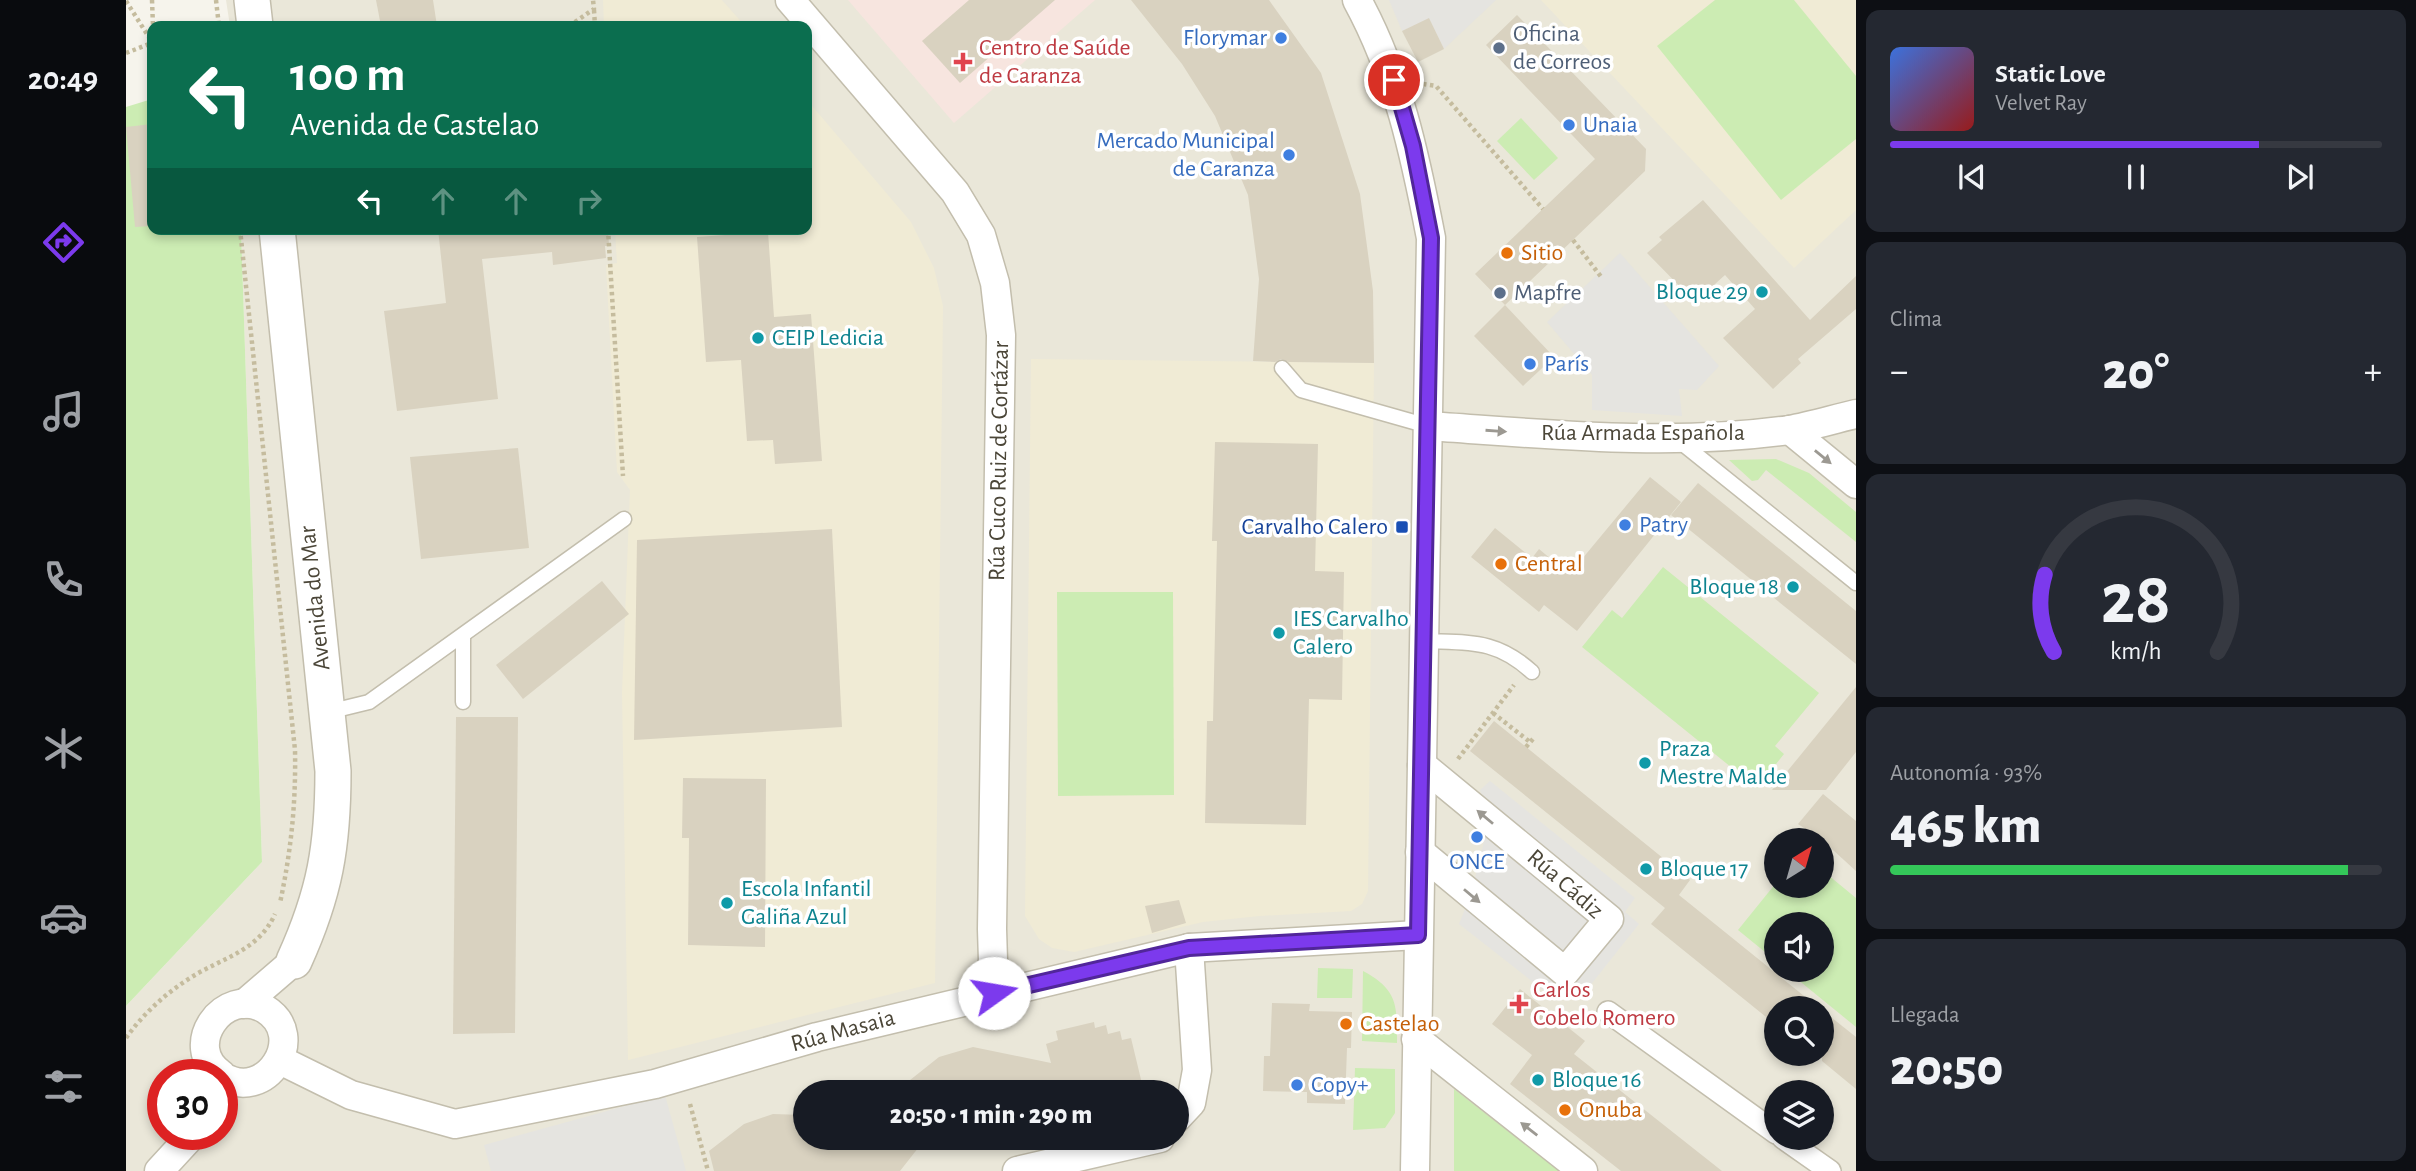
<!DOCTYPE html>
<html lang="es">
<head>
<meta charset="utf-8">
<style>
  :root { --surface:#171b24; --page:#242831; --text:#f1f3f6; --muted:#9ea1a6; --line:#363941; --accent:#7c3aed }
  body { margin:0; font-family:"Alegreya Sans",sans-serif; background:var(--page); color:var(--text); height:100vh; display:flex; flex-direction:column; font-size:26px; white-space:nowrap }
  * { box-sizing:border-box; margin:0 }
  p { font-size:23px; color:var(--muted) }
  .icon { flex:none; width:38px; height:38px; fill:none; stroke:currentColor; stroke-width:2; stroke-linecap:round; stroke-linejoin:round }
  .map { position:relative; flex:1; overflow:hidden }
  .sheet { display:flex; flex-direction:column; gap:10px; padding:10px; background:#0d0f14; width:560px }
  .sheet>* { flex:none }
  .top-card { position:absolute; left:21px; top:21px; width:665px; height:214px; border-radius:14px; box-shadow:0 4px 10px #0003; background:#0b6e4f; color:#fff; overflow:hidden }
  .needle { width:46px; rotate:37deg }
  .tools { position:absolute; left:1638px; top:828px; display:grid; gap:14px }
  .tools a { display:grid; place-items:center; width:70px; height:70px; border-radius:50%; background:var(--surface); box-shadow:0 4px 10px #0003; font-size:35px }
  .speed { position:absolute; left:21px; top:1059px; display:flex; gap:14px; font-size:35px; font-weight:700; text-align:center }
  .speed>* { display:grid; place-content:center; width:91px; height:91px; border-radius:50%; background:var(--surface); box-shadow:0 4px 10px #0003; line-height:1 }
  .speed .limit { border:10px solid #d22; background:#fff; color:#111 }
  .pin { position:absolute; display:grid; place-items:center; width:60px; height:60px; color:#fff; margin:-30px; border:4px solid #fff; border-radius:50%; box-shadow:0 2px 7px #0007 }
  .me { position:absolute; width:77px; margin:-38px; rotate:77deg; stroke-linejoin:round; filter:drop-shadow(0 0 5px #0008) }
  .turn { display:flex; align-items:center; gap:24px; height:147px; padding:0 28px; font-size:32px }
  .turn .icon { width:91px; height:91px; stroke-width:2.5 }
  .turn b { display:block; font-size:49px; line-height:60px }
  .lanes { display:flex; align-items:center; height:66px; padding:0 28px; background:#0003; justify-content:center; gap:35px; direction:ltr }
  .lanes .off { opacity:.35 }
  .big { font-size:52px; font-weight:800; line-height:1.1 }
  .sheet .card { flex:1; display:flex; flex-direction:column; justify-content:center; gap:10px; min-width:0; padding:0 24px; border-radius:14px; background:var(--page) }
  .sheet .dial { align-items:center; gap:0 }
  .dial svg { height:182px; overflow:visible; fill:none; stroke:var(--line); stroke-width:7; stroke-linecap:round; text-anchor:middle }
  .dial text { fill:var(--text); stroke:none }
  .song { display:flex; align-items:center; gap:21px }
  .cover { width:84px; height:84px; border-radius:10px; background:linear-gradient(135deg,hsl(220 70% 55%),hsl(0 70% 35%)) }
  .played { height:7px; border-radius:4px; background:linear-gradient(90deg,var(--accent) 75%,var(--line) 75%) }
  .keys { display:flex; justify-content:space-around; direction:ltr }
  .heat { display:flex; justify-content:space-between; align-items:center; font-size:38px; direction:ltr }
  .charge { height:10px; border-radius:5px; background:linear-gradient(90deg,#34c759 93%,var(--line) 0) }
  .trip { position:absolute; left:667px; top:1080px; width:396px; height:70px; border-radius:35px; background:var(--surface); box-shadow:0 4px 10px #0003; font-weight:800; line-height:70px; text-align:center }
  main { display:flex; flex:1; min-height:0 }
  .dock { display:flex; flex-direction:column; width:126px; justify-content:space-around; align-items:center; background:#090b0e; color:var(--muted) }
  .dock .icon { width:49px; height:49px }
  .dock .active { color:var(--accent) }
  .dock b { font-size:32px; color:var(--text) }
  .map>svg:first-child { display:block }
  .residential { fill:#eae7d9; fill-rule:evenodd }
  .education { fill:#f0ebd5 }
  .medical { fill:#f7e5df }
  .green { fill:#ccecb3 }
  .parking { fill:#e5e4e0 }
  .building { fill:#d9d2c0 }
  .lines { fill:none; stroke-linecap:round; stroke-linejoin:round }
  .service-casing { stroke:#c3bead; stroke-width:17 }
  .pedestrian-casing { stroke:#c3bead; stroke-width:24 }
  .minor-casing { stroke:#c3bead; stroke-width:31 }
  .tertiary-casing { stroke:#c3bead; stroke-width:38 }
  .path { stroke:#c5bc9e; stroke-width:4.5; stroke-dasharray:3.5 3.5; stroke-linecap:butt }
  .service { stroke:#fff; stroke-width:14 }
  .pedestrian { stroke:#fff; stroke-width:21 }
  .minor { stroke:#fff; stroke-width:28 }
  .tertiary { stroke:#fff; stroke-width:35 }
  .oneway { fill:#9c9992 }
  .route-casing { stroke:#51269a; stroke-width:18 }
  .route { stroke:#7c3aed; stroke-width:12 }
  .shop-dot { fill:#3f7fe0; stroke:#fff; stroke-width:2.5 }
  .service-dot { fill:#5c6f8a; stroke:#fff; stroke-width:2.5 }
  .health-dot { fill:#e0444e; stroke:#fff; stroke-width:2.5 }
  .food-dot { fill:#e8710a; stroke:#fff; stroke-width:2.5 }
  .culture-dot { fill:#0f9aa8; stroke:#fff; stroke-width:2.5 }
  .transit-dot { fill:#1a4fb4; stroke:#fff; stroke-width:2.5 }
  .labels { text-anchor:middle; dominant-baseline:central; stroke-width:7; stroke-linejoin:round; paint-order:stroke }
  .service-label { font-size:24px; fill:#4e5e75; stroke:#fff; text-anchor:start }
  .shop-label { font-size:24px; fill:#366cbe; stroke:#fff; text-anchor:start }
  .health-label { font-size:24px; fill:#be3a42; stroke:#fff; text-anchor:start }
  .food-label { font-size:24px; fill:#c56008; stroke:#fff; text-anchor:start }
  .culture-label { font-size:24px; fill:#0d838f; stroke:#fff; text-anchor:start }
  .street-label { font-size:24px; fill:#4b4638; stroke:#fff }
  .transit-label { font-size:24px; fill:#164399; stroke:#fff; text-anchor:end }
</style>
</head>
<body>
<main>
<nav class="dock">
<b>20:49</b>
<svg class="icon active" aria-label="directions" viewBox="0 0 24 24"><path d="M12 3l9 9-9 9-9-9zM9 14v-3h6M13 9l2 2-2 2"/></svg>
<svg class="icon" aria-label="music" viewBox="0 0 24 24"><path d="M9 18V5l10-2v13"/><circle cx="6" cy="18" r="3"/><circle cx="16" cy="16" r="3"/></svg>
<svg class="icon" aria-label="phone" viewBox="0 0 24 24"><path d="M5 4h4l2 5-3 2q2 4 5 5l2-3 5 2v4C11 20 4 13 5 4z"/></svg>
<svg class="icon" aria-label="climate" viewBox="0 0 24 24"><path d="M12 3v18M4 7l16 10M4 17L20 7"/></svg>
<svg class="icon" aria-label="car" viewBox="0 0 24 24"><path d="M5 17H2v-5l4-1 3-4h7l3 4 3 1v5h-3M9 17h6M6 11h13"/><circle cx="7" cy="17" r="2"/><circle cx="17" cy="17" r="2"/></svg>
<svg class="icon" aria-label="filters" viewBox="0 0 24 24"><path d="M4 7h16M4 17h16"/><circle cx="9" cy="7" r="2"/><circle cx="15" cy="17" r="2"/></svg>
</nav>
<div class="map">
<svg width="1730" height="1171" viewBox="0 0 1730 1171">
  <rect width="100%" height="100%" fill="#f6f4ec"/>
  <path class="residential" d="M100 0H1730V1171H0V1006L136 862 115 229H681V26H104ZM1650 840H1696V886H1650ZM1650 924H1696V970H1650ZM1650 1008H1696V1054H1650ZM37 1074H96V1134H37ZM679 1092H1050V1138H679ZM1650 1092H1696V1138H1650Z"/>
  <g class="education">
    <path d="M477 0H596L619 26H478Z"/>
    <path d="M1415 0H1730V210L1668 268Z"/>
    <path d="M681 100 785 222 808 268 817 306 809 983 502 1060 496 692 504 490 491 472 480 265 491 263 489 229H681Z"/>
    <path d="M905 359 1248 363 1242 891 1236 904 1225 911 1133 916 1077 922 948 952 926 948 913 939 899 916Z"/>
  </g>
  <path class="medical" d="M722 0H969L828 123Z"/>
  <g class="green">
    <path d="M1589 0H1668L1730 76V139L1655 200 1531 46Z"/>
    <path d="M26 99V229H115L136 862 0 1006V107Z"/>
    <path d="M1395 118 1432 158 1408 180 1371 141Z"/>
    <path d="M1650 459 1683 473 1730 512V542L1640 470 1632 480 1626 481 1603 460Z"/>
    <path d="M1537 567 1693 693 1649 746 1658 754 1631 788 1456 647 1486 610 1496 618Z"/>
    <path d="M931 592H1047L1048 795 932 796Z"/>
    <path d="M1696 870 1730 898V1027L1660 970H1696V924H1650V961L1612 930 1650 883 1696 886Z"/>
    <path d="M1192 968 1227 969 1226 998H1191Z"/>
    <path d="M1237 971C1273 990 1271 1007 1271 1043L1236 1041Z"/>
    <path d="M1229 1068 1269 1069V1113L1259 1128 1227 1130Z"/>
    <path d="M1328 1089 1433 1171H1328Z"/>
  </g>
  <g class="parking">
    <path d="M1263 0H1370L1318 49 1303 19 1276 31Z"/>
    <path d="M1494 253 1593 366 1571 390 1553 389 1556 416 1466 410V375L1421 322Z"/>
    <path d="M1364 781 1509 898 1499 912 1513 924 1455 997 1441 986 1430 1000 1333 924 1345 894 1363 821 1354 790Z"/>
    <path d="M539 1095 560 1171H365L358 1145Z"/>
  </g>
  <g class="building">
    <path d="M250 0H307L311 26H255Z"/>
    <path d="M843 0H929L834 83 796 41Z"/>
    <path d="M1005 0H1143L1195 73 1234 194 1247 291 1248 363 1163 362 1155 359 1149 362 1127 361 1133 279 1122 195 1089 116 1056 64Z"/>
    <path d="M1391 15 1520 149 1519 171 1379 305 1349 274 1469 159 1360 45Z"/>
    <path d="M1303 18 1318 49 1292 62 1276 31Z"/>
    <path d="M26 124V226L9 227 0 127Z"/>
    <path d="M1577 200 1684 320 1730 276V309L1672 359 1675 363 1647 389 1597 338 1629 309 1599 275 1569 302 1521 253 1536 240 1533 237Z"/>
    <path d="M312 229H482L483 246H479L480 258 427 265 426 252 356 259 372 399 271 411 258 311 320 303Z"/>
    <path d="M642 232 648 317 685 314 696 461 649 464 647 440 621 441 615 360 580 362 571 237Z"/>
    <path d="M1379 305 1428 357 1397 386 1348 336Z"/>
    <path d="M1089 442 1192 444 1189 571 1218 572 1216 700 1183 699 1180 825 1079 823 1081 721H1087L1091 541H1086Z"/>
    <path d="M392 448 403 548 295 559 284 457Z"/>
    <path d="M1524 477 1555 502 1451 631 1418 605 1413 612 1345 557 1369 528 1406 558 1413 549 1437 569 1444 559 1451 565Z"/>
    <path d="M1572 483 1730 611V664L1545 515Z"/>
    <path d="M706 529 716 727 508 740 511 540Z"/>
    <path d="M476 581 503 614 397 699 370 665Z"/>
    <path d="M1730 687V752L1700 790H1646Z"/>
    <path d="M330 717H392L389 1033 327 1034Z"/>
    <path d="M1368 721 1564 880 1553 895 1693 1008H1650V1025L1525 924 1539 908 1344 751Z"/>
    <path d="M557 778 640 779 639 947 562 945 563 838H556Z"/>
    <path d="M1697 794 1730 821V871L1696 840 1672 824Z"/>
    <path d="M1053 900 1060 923 1026 933 1019 906Z"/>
    <path d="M1394 989 1459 1041 1448 1054 1596 1171H1495L1384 1084 1406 1055 1366 1024Z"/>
    <path d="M1146 1003 1184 1004 1183 1011 1226 1012 1225 1048H1221L1219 1104 1181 1103V1092L1137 1091 1138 1056H1144Z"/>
    <path d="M1696 1010 1730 1037V1089L1696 1061Z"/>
    <path d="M968 1022 969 1028 980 1025 982 1034 994 1031 996 1040 1005 1038 1018 1092H769L813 1057 847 1047 925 1063 920 1044 932 1040 930 1031Z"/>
    <path d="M647 1114 679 1115V1138H800L774 1171H588L583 1151 618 1124Z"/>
  </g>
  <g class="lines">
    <defs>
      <g id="service">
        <path d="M1156 368 1175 390 1302 426"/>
        <path d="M1552 440 1730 583"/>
        <path d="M337 638V702"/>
        <path d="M1298 641C1344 643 1370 639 1406 672"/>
        <path d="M202 712 243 702 498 519"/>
      </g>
      <g id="pedestrian">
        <path d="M1482 1012 1650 1133"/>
        <path d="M1657 1138 1704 1171"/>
      </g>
      <g id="minor">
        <path d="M664 0 829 192 855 235 869 283 875 335 866 929 868 993"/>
        <path d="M1231 0C1272 75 1289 155 1305 238L1289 1171"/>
        <path d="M1302 426C1421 434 1544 447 1663 430 1685 426 1708 419 1730 414"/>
        <path d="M1664 430 1730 484"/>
        <path d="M1294 852 1439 972 1483 919 1296 765"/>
        <path d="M118 1004 168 961"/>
        <path d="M1290 1039 1457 1171"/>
        <path d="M154 1060 225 1095 329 1124 529 1084 691 1037 1063 948 1292 935"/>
        <path d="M95 1074C55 1047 97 985 139 1009 183 1036 140 1104 96 1076"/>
        <path d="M1050 1119 1065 1103 1071 1070 1063 948"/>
        <path d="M33 1171 67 1134"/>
        <path d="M891 1171 1034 1138"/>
      </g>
      <g id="tertiary">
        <path d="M126 0 129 26"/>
        <path d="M151 229 207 771C207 846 199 893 168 961"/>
      </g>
    </defs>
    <use href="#service" class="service-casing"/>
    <use href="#pedestrian" class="pedestrian-casing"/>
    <use href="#minor" class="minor-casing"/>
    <use href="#tertiary" class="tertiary-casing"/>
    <g class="path">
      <path d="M26 0 27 26"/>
      <path d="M90 0 93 26"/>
      <path d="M0 1 26 42"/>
      <path d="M468 10 469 26"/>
      <path d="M443 26 468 9 467 0"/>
      <path d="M0 53 26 43"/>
      <path d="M1297 84 1310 86 1417 209"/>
      <path d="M114 229 169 750C170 804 165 851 154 903"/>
      <path d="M482 229 497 476"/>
      <path d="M1447 240 1476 278"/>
      <path d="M1367 713 1404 742"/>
      <path d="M1400 747 1407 739"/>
      <path d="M1332 759 1388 685"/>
      <path d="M0 1038C17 1014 39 994 64 978 95 958 132 952 149 914"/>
      <path d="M564 1104 582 1171"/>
    </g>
    <use href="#service" class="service"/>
    <use href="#pedestrian" class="pedestrian"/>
    <use href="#minor" class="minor"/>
    <use href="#tertiary" class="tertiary"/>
  </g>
  <defs><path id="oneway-solid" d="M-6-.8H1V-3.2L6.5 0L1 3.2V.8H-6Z" transform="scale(1.75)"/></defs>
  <g class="oneway">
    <use href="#oneway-solid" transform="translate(1370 431) rotate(4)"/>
    <use href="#oneway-solid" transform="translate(1697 457) rotate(39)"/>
    <use href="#oneway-solid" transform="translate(1359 817) rotate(-140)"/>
    <use href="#oneway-solid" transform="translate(1346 896) rotate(40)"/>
    <use href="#oneway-solid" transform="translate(1403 1129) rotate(-142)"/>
  </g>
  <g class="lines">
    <defs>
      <path id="route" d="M868 993 1063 948 1292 935 1305 238 1287 146 1268 80"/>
    </defs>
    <use href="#route" class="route-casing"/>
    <use href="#route" class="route"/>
  </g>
  <g class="shop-dot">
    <circle cx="1155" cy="38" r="7"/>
    <circle cx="1443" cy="125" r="7"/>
    <circle cx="1163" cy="155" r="7"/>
    <circle cx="1404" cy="364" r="7"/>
    <circle cx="1499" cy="525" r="7"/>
    <circle cx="1351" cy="837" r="7"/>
    <circle cx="1171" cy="1085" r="7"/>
  </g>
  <g class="service-dot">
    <circle cx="1373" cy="48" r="7"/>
    <circle cx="1374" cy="293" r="7"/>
  </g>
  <g class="health-dot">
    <path d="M833.5 51.5h7v7h7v7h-7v7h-7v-7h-7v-7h7z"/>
    <path d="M1389.5 993.5h7v7h7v7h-7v7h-7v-7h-7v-7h7z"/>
  </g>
  <g class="food-dot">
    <circle cx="1381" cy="253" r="7"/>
    <circle cx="1375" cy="564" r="7"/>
    <circle cx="1220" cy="1024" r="7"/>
    <circle cx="1439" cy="1110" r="7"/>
  </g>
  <g class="culture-dot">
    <circle cx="1636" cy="292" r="7"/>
    <circle cx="632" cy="338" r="7"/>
    <circle cx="1667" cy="587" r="7"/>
    <circle cx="1153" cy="633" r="7"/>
    <circle cx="1519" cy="763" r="7"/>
    <circle cx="1520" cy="869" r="7"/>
    <circle cx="601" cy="903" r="7"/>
    <circle cx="1412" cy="1080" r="7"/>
  </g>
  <rect class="transit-dot" x="1269" y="520" width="14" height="14" rx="3.5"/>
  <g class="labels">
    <g class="service-label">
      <text x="1387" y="34">Oficina<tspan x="1387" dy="28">de Correos</tspan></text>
      <text x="1388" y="293">Mapfre</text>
    </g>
    <g class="shop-label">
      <text x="1141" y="38" text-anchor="end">Florymar</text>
      <text x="1457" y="125">Unaia</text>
      <text x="1149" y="141" text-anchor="end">Mercado Municipal<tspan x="1149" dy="28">de Caranza</tspan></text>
      <text x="1418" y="364">París</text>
      <text x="1513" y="525">Patry</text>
      <text x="1351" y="862" text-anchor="middle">ONCE</text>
      <text x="1185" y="1085">Copy+</text>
    </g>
    <g class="health-label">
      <text x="853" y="48">Centro de Saúde<tspan x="853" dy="28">de Caranza</tspan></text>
      <text x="1407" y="990">Carlos<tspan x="1407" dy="28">Cobelo Romero</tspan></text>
    </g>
    <g class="food-label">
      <text x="1395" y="253">Sitio</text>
      <text x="1389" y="564">Central</text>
      <text x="1234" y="1024">Castelao</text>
      <text x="1453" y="1110">Onuba</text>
    </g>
    <g class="culture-label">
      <text x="1622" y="292" text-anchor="end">Bloque 29</text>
      <text x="646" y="338">CEIP Ledicia</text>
      <text x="1653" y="587" text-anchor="end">Bloque 18</text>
      <text x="1167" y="619">IES Carvalho<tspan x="1167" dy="28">Calero</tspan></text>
      <text x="1533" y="749">Praza<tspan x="1533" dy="28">Mestre Malde</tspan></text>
      <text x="1534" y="869">Bloque 17</text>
      <text x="615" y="889">Escola Infantil<tspan x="615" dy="28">Galiña Azul</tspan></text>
      <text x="1426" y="1080">Bloque 16</text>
    </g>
    <g class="street-label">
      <text x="1517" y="433">Rúa Armada Española</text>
      <text transform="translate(873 461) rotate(-89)">Rúa Cuco Ruiz de Cortázar</text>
      <text transform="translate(189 598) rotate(-96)">Avenida do Mar</text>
      <text transform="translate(1439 884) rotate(41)">Rúa Cádiz</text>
      <text transform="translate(717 1031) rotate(-15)">Rúa Masaia</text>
    </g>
    <g class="transit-label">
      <text x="1262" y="527">Carvalho Calero</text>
    </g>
  </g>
</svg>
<div class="tools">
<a><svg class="needle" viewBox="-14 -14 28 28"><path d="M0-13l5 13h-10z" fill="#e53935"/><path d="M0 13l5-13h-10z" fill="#9ea1a6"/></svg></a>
<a><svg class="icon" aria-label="sound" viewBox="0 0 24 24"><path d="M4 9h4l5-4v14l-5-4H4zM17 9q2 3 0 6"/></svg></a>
<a><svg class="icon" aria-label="search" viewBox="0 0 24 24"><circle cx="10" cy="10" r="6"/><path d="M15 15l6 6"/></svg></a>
<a><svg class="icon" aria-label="layers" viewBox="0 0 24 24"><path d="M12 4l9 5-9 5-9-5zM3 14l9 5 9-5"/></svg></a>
</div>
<div class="speed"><div class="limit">30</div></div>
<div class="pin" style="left:1268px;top:80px;background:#d93025"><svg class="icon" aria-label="arrive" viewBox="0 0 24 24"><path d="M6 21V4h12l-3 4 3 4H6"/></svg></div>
<svg class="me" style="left:868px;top:993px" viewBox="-20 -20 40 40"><circle r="19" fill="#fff"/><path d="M0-13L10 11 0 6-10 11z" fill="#7c3aed"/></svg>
<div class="trip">20:50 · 1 min · 290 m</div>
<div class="top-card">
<div class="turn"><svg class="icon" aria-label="left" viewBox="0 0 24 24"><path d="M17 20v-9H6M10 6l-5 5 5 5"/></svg><div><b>100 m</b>Avenida de Castelao</div></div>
<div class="lanes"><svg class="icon" aria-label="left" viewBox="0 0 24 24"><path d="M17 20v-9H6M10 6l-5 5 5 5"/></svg><svg class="icon off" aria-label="ahead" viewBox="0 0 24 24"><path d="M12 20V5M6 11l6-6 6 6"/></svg><svg class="icon off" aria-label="ahead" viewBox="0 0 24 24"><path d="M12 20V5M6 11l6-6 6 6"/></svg><svg class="icon off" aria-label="right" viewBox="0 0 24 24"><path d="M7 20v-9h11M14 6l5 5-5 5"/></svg></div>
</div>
</div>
<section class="sheet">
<div class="card">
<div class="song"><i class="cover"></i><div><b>Static Love</b><p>Velvet Ray</p></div></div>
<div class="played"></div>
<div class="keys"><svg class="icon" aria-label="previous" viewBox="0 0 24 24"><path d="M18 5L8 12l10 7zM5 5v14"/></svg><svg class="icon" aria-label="pause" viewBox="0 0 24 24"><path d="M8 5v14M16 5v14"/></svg><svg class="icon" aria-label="next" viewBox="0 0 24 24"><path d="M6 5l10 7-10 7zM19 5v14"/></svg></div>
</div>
<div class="card"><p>Clima</p>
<div class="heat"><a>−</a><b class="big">20°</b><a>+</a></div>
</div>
<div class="card dial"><svg viewBox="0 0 100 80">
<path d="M14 69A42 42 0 1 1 86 69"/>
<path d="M14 69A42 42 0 0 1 10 35" stroke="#7c3aed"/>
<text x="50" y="56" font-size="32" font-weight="700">28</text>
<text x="50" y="72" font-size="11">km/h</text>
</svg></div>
<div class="card"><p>Autonomía · 93%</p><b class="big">465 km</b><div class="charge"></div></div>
<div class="card"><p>Llegada</p><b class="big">20:50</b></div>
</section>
</main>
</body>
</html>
